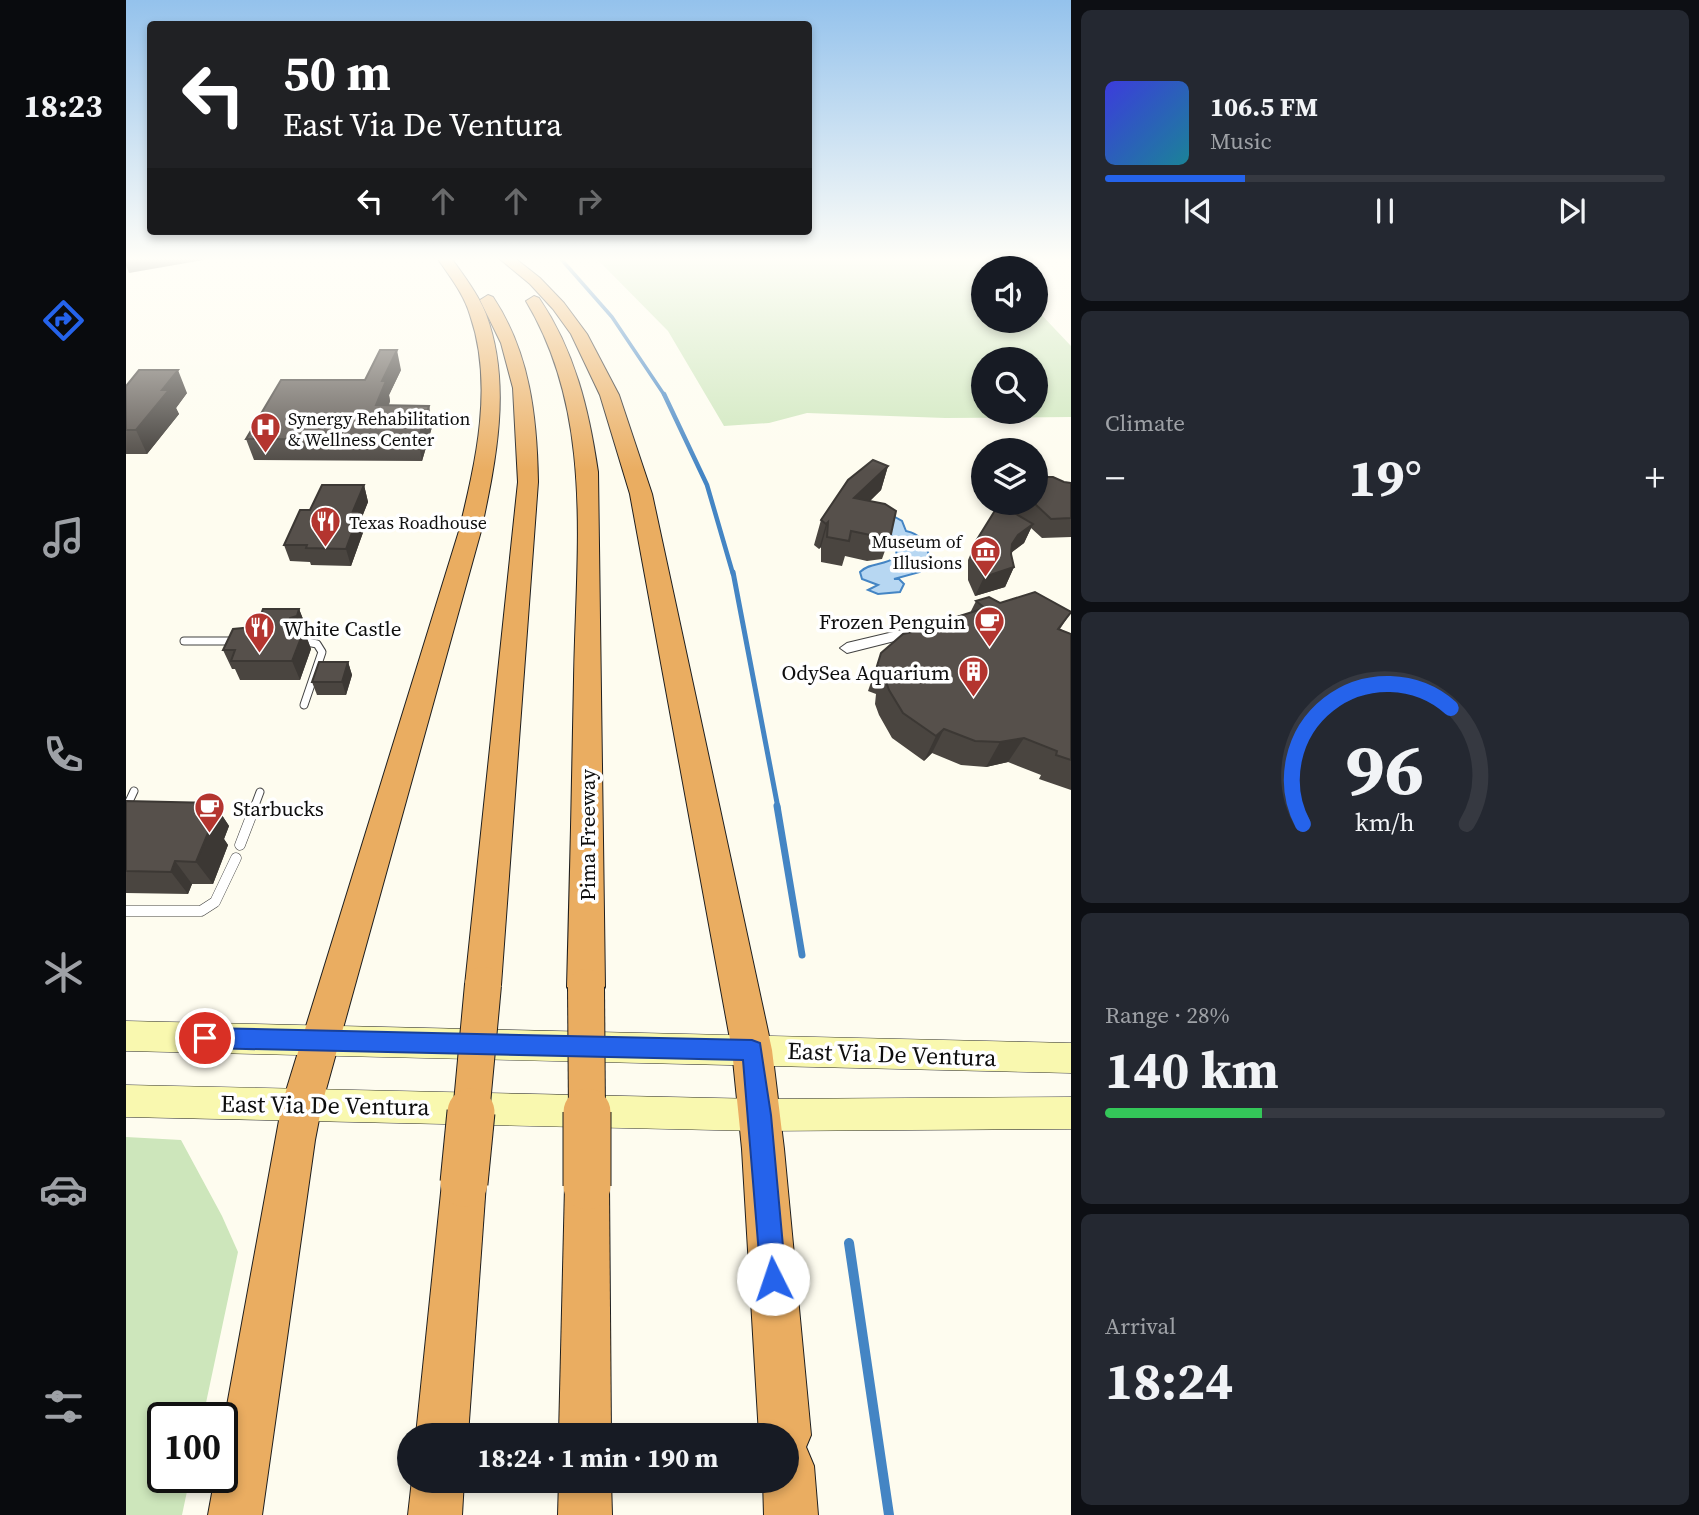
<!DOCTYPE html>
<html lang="en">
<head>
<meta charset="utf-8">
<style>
  :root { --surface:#171b24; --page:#242831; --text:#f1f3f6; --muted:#9ea1a6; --line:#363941; --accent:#2563eb }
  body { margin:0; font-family:"Source Serif 4",serif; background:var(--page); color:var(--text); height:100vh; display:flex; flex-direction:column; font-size:26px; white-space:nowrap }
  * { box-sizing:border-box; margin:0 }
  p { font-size:23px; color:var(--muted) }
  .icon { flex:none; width:38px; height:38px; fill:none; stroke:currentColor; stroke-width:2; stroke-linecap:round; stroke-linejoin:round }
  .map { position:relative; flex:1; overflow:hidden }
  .sheet { display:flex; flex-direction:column; gap:10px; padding:10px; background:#0d0f14; width:628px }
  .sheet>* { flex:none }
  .top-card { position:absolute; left:21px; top:21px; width:665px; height:214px; border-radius:7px; box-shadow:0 4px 10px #0003; background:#202124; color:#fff; overflow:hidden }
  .fabs { position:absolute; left:845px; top:256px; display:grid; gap:14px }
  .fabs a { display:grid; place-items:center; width:77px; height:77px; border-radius:50%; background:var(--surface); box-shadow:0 4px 10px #0003; font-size:35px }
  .speed { position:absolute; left:21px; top:1402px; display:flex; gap:14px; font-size:35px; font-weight:700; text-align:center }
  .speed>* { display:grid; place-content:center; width:91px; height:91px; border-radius:50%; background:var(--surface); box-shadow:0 4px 10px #0003; line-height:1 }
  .speed .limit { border:4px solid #111; border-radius:10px; background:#fff; color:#111 }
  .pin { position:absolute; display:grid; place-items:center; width:60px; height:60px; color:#fff; margin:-30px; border:4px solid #fff; border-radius:50%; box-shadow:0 2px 7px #0007 }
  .me { position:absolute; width:77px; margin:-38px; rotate:356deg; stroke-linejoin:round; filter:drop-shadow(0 0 5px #0008) }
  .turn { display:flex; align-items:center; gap:24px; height:147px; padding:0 21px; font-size:32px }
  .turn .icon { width:91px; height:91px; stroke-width:2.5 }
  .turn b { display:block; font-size:49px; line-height:60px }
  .lanes { display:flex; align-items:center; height:66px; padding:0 21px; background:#0003; justify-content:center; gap:35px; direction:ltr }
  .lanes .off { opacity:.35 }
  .big { font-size:52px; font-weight:700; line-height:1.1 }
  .sheet .tile { flex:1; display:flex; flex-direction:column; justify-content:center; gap:10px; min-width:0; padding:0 24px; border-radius:10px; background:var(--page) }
  .sheet .dial { align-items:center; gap:0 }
  .dial svg { height:182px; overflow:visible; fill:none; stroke:var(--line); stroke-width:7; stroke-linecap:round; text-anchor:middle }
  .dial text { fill:var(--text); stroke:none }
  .song { display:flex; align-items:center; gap:21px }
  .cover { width:84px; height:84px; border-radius:10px; background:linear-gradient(135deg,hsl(240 70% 55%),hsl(190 70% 35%)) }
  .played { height:7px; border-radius:4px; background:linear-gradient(90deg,var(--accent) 25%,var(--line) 25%) }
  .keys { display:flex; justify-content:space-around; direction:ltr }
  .heat { display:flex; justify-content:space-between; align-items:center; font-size:38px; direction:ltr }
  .charge { height:10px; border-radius:5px; background:linear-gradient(90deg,#34c759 28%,var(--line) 0) }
  .trip { position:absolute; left:271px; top:1423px; width:402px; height:70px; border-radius:35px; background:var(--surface); box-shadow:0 4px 10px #0003; font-weight:700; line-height:70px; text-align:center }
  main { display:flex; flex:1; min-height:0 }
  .menu { display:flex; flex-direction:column; width:126px; justify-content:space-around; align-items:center; background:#090b0e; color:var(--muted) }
  .menu .icon { width:49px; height:49px }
  .menu .active { color:var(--accent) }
  .menu b { font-size:32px; color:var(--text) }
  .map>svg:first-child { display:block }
  .green { fill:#cde6bb; fill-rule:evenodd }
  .water { fill:#b7d7f2; stroke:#4485c4; stroke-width:2 }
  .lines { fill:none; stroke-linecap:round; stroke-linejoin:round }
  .stream-far4 { stroke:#4485c4; stroke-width:3.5 }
  .stream-far3 { stroke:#4485c4; stroke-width:4.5 }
  .stream-far2 { stroke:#4485c4; stroke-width:5 }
  .stream-far1 { stroke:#4485c4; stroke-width:7 }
  .stream { stroke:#4485c4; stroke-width:10 }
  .lane-far1-casing { stroke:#414141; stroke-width:9 }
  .lane-casing { stroke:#414141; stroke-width:11 }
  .street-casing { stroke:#414141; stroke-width:2 }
  .secondary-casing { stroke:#303030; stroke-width:1 }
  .highway-casing { stroke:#1f1f1f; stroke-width:2 }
  .lane-far1 { stroke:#fff; stroke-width:7 }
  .lane { stroke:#fff; stroke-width:10 }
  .street { fill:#fff; fill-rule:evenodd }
  .secondary { fill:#f9f8af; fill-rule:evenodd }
  .highway { fill:#eaad61; fill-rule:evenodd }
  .highway-bridge-far1-casing { stroke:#1f1f1f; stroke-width:38; stroke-linecap:butt }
  .highway-bridge-casing { stroke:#1f1f1f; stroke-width:49; stroke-linecap:butt }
  .highway-bridge-far1 { stroke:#eaad61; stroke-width:36 }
  .highway-bridge { stroke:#eaad61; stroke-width:47 }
  .wall { fill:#4a4540 }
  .shaded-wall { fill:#3c3834 }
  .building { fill:#56504b; stroke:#3c3834; stroke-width:2 }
  .route { fill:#2563eb; stroke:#184099; stroke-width:2 }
  .labels { text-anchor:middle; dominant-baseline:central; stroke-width:7; stroke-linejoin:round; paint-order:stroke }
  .far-poi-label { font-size:18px; fill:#0e0e0e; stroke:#fff; text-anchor:start }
  .poi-label { font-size:21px; fill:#0e0e0e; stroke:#fff; text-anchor:end }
  .street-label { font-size:21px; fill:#0e0e0e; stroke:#fff }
  .near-street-label { font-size:24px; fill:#0e0e0e; stroke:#fff }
</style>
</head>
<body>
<main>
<nav class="menu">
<b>18:23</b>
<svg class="icon active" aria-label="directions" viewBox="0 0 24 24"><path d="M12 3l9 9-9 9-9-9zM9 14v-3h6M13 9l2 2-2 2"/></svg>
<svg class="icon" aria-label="music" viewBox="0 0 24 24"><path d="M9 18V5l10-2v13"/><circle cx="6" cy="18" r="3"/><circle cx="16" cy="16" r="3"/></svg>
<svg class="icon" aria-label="phone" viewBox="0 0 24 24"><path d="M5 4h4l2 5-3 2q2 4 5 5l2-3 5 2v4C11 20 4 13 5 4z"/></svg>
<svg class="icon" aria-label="climate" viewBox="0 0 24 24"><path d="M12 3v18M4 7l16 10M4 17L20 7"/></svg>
<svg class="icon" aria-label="car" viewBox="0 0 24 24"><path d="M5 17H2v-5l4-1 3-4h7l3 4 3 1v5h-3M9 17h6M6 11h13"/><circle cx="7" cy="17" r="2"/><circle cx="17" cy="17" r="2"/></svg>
<svg class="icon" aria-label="filters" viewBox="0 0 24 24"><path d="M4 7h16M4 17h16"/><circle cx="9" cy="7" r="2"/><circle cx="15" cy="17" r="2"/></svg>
</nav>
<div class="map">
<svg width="945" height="1515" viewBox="0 0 945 1515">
  <rect width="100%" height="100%" fill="#fefcef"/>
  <g class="green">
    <path d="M471 259H864L872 268H858V320H910V309L945 346V417L819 418 681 413 643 423 598 426 542 331ZM858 359H910V411H858Z"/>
    <path d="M0 1137 55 1140 96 1216 112 1252 77 1417 37 1418V1477H64L56 1515H0Z"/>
  </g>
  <path class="water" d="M769 517 776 521 780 531C795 534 802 544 803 559L794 572 768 579H773L778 584 774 592 752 594 742 590 752 585 736 579 734 572C744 562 758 566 770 557L771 543 761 529Z"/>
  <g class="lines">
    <path class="stream-far4" d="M435 259 486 317 539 396"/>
    <path class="stream-far3" d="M538 394 581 485 607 574"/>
    <path class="stream-far2" d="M607 572 652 808"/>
    <path class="stream-far1" d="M651 806 676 955"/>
    <path class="stream" d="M723 1243 763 1515"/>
    <defs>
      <g id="lane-far1">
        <path d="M58 641H109"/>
        <path d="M176 641 191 644 196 652 178 705"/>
        <path d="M0 808 8 791"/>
        <path d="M128 808 134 792"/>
      </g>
      <g id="lane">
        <path d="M114 845 129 806"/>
        <path d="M0 911H75L89 902 110 858"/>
      </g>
      <path id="street" d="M843 614 850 618 848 621 721 653 714 648 721 643Z"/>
      <g id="secondary">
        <path d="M0 1021 945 1043V1073L0 1051Z"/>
        <path d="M0 1085 634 1099 945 1097V1129L634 1131 0 1117Z"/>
      </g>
      <g id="highway">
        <path d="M312 259H326C338 276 352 294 360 314 386 384 370 460 355 531L196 1104 189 1140 136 1515H82L89 1477H96V1433L156 1104 333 531C350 461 368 385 344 315 338 294 324 277 312 259Z"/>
        <path d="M374 259H390L414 278 438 303 461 334 493 395 526 494 646 1050 658 1149 685 1435 680 1447 688 1466 692 1515H638L637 1480H662V1435H633L616 1149 606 1050 504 494 474 395 445 334 427 309 404 284Z"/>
        <path d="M362 295 367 297C404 353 411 417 412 482L375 985 370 997 357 1003 344 997 339 985 392 482 387 388 375 343 354 300Z"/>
        <path d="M408 296 413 298C449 351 463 410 472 472L479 987 473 999 460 1005 447 999 441 987C444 884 446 782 448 679 450 551 469 416 400 301Z"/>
        <path d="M338 1161 353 1168 360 1183 342 1435H290L316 1183 323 1168Z"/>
        <path d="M461 1164 476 1171 483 1186 485 1435H433L439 1186 446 1171Z"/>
        <path d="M286 1480H338L336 1515H282Z"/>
        <path d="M433 1480H485L486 1515H432Z"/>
      </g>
    </defs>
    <use href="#lane-far1" class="lane-far1-casing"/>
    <use href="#lane" class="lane-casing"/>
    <use href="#street" class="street-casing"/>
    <use href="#secondary" class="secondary-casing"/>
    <use href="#highway" class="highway-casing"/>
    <use href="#lane-far1" class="lane-far1"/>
    <use href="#lane" class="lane"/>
    <use href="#street" class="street"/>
    <use href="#secondary" class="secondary"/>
    <use href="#highway" class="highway"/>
    <defs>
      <g id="highway-bridge-far1">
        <path d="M460 987 461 1114"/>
        <path d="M345 1114 357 985"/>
      </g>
      <g id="highway-bridge">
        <path d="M461 1112V1186"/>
        <path d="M338 1183 345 1112"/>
      </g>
    </defs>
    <use href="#highway-bridge-far1" class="highway-bridge-far1-casing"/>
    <use href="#highway-bridge" class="highway-bridge-casing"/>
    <use href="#highway-bridge-far1" class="highway-bridge-far1"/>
    <use href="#highway-bridge" class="highway-bridge"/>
  </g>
  <g class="wall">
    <path d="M275 370 263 395 264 401 263 405 303 406 306 427 296 461 128 460 120 439 239 380Z"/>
    <path d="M0 386 61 393 50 408 53 414 21 454H0Z"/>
    <path d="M762 466 755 490 744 501 765 534 756 559 741 561 719 556 716 566 695 562V547L693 549 688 545 695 520Z"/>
    <path d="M938 482 945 483V537L916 538 905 528 898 543 885 553 888 567 879 587 849 596 842 580V560L850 541 890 514 878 502H910Z"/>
    <path d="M238 485 242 502 236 517 239 527 225 566 185 565 184 562 164 561 158 545 184 510Z"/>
    <path d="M850 601 945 612 934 629 945 634V790L913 779 915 775 882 762 860 767 835 765 806 753 798 761 766 738 753 715 749 704 750 694 742 691 755 653 824 624 827 618 844 613Z"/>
    <path d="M173 609 181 629 179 633 185 649 174 680H114L109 669H106L97 650 137 626 134 617Z"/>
    <path d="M222 662 226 675 220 695H191L186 682Z"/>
    <path d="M0 801 88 803 103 826 98 839 102 845 87 884H66L62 894 0 893Z"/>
  </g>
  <g class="shaded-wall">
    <path d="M15 259H83L3 273 0 265V262Z"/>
    <path d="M271 350 275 370 263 395 264 401 255 426 250 405 256 381Z"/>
    <path d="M52 370 61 393 50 408 53 414 21 454 10 430 36 390Z"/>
    <path d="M303 406 306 427 296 461 292 440Z"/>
    <path d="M762 466 755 490 721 523 728 498Z"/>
    <path d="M238 485 242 502 236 517 239 527 225 566 220 549 227 511Z"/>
    <path d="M702 522 695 547 693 549 700 524Z"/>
    <path d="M907 524 898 543 883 554 886 544 892 535Z"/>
    <path d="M888 567 879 587 849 596 858 577Z"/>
    <path d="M173 609 181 629 179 633 185 649 174 680 166 661 171 638 163 623 164 618Z"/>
    <path d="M222 662 226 675 220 695 216 682Z"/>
    <path d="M818 729 806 753 798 761 810 736Z"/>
    <path d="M898 738 882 762 860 767 874 742Z"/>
    <path d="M88 803 103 826 98 839 102 845 87 884 70 862 80 821Z"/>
    <path d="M49 861 66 884 62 894 45 872Z"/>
  </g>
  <g class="building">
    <path d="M0 259H15L0 262Z"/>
    <path d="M254 350H271L256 381H260L250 405 303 406 292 440 120 439 155 380H239Z"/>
    <path d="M13 370H52L36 390H43L10 430H0V386Z"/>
    <path d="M747 460 762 466 728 498 759 504 770 511 765 534 749 536 725 531 723 541 701 537 702 522 700 524 695 520 722 480Z"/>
    <path d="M910 477H927L938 482 945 483V518L925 519 907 502H910Z"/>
    <path d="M196 485H238L227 511H234L220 549 180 548 181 545H158L174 510H184Z"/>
    <path d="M873 504 907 524 892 535 886 544 885 554 888 567 858 577 850 561V541Z"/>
    <path d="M909 592 945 612 932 629 945 634V760L930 755 931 751 898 738 874 742 849 741 818 729 810 736 777 713 763 690 759 679 760 668 751 666 755 653 777 634 833 622 827 618 859 608 850 601 863 597 874 603Z"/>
    <path d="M137 609H173L171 616 164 618 163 623 166 629 178 630 166 661H105L109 650H97L107 629 137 626 138 620 134 617Z"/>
    <path d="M193 662H222L216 682H186Z"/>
    <path d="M0 801 88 803 80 821H87L70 862 49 861 45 872 0 871Z"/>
  </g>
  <linearGradient id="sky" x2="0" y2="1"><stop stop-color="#94c2ec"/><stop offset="0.55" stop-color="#fffef8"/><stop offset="1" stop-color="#fffef8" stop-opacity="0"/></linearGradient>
  <rect width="945" height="471" fill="url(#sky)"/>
  <path class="route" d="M79 1028 626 1040 634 1043 645 1115 660 1279 656 1288 647 1291 638 1288 635 1279 617 1060 79 1048 72 1045 69 1038 72 1031Z"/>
  <defs>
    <symbol id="hospital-pin" viewBox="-11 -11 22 30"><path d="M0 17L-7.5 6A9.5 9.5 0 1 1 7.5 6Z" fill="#b4352f" stroke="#fff"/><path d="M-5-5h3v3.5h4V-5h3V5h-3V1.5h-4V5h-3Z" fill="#fff"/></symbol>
    <symbol id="restaurant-pin" viewBox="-11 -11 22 30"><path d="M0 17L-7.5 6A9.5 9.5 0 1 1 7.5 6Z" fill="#b4352f" stroke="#fff"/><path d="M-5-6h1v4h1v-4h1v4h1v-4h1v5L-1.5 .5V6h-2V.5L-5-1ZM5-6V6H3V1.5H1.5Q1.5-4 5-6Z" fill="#fff"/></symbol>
    <symbol id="museum-pin" viewBox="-11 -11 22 30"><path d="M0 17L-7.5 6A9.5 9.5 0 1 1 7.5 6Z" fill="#b4352f" stroke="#fff"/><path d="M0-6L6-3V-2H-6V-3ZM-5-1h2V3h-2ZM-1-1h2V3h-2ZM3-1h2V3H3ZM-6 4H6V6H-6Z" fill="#fff"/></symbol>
    <symbol id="cafe-pin" viewBox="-11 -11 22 30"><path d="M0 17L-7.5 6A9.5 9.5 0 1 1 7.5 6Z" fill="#b4352f" stroke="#fff"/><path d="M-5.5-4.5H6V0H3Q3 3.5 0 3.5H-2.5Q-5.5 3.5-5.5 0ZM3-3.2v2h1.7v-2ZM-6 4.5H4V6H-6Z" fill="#fff"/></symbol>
    <symbol id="building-pin" viewBox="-11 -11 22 30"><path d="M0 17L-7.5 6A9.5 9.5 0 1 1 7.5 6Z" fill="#b4352f" stroke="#fff"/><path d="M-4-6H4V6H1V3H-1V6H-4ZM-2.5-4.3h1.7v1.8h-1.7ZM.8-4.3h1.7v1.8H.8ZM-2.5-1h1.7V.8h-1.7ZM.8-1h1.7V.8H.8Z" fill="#fff"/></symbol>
  </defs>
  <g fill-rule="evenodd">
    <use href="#hospital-pin" x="122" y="410" width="35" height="47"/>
    <use href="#restaurant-pin" x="182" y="504" width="35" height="47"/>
    <use href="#museum-pin" x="842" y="534" width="35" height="47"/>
    <use href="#cafe-pin" x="846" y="604" width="35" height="47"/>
    <use href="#restaurant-pin" x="116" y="610" width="35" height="47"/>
    <use href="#building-pin" x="830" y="654" width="35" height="47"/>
    <use href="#cafe-pin" x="66" y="790" width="35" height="47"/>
  </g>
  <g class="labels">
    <g class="far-poi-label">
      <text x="162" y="418">Synergy Rehabilitation<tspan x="162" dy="21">&amp; Wellness Center</tspan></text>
      <text x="223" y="522">Texas Roadhouse</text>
      <text x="836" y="541" text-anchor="end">Museum of<tspan x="836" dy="21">Illusions</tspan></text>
    </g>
    <g class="poi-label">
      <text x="840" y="621">Frozen Penguin</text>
      <text x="157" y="628" text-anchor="start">White Castle</text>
      <text x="824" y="672">OdySea Aquarium</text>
      <text x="107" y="808" text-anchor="start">Starbucks</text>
    </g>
    <g class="street-label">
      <text transform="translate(461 835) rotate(-90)">Pima Freeway</text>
    </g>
    <g class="near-street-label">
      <text transform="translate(766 1054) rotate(2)">East Via De Ventura</text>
      <text transform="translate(199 1105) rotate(1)">East Via De Ventura</text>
    </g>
  </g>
</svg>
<div class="fabs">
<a><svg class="icon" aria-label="sound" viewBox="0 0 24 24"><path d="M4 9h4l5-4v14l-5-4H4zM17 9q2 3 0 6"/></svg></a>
<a><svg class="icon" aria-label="search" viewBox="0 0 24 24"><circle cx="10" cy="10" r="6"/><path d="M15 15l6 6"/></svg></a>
<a><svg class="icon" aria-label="layers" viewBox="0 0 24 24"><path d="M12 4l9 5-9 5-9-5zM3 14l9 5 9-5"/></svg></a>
</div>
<div class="speed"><div class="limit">100</div></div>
<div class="pin" style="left:79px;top:1038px;background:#d93025"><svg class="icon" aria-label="arrive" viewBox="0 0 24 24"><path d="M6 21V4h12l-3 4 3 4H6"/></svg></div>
<svg class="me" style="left:647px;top:1279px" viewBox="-20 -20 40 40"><circle r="19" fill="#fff"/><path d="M0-13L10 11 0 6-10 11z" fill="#2563eb"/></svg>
<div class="trip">18:24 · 1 min · 190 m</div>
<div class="top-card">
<div class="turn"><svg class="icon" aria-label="left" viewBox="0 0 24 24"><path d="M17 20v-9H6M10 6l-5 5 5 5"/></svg><div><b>50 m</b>East Via De Ventura</div></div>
<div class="lanes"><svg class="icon" aria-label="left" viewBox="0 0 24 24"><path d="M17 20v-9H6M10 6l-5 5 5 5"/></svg><svg class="icon off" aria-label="ahead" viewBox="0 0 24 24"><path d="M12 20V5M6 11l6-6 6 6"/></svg><svg class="icon off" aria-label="ahead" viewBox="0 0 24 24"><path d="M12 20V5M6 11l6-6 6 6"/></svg><svg class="icon off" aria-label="right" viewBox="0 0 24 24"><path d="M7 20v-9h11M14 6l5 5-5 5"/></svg></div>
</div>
</div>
<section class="sheet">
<div class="tile">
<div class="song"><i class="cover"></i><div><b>106.5 FM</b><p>Music</p></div></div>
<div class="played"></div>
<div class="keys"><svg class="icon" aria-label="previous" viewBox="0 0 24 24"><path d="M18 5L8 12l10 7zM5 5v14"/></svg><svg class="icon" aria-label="pause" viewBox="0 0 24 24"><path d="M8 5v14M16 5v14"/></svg><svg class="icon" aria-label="next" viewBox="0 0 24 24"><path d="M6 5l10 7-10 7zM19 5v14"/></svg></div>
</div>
<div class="tile"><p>Climate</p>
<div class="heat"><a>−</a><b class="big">19°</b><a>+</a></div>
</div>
<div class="tile dial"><svg viewBox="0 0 100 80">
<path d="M14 69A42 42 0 1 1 86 69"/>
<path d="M14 69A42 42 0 0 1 79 18" stroke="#2563eb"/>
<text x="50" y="56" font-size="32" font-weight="700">96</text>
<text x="50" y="72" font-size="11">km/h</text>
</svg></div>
<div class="tile"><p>Range · 28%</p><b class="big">140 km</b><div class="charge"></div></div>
<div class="tile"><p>Arrival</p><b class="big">18:24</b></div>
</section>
</main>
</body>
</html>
